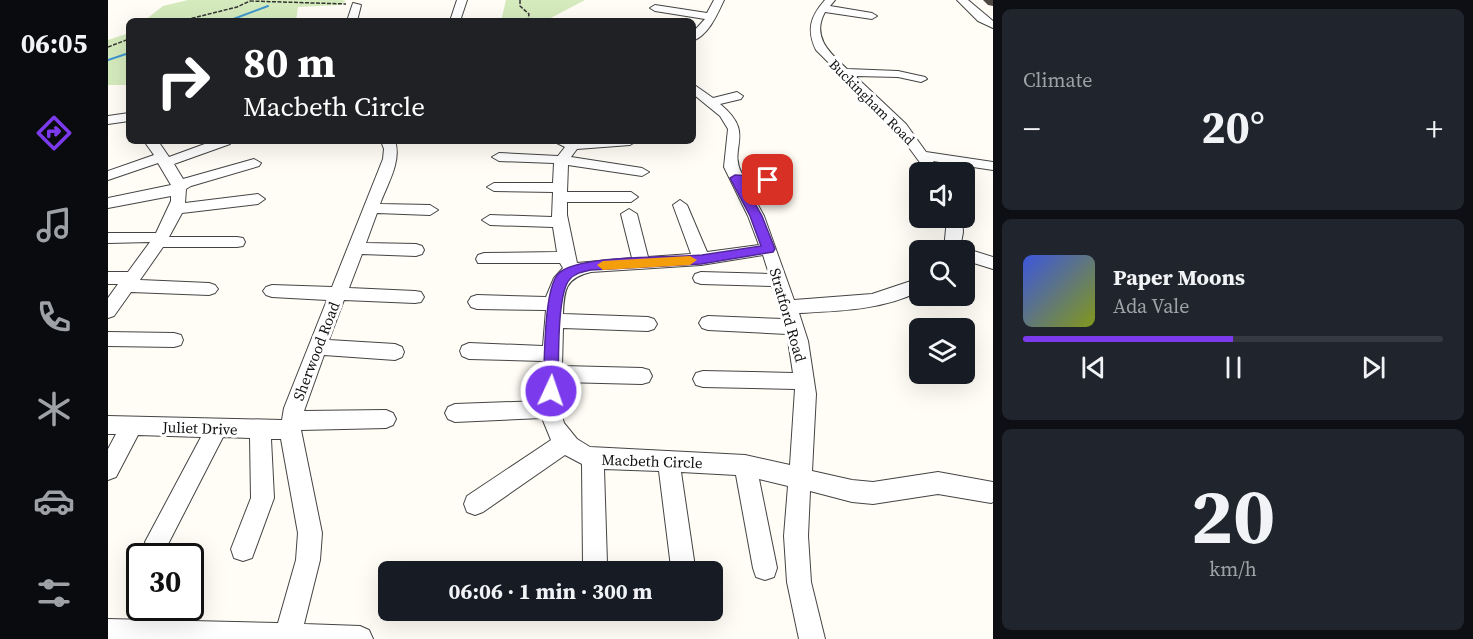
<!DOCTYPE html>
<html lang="en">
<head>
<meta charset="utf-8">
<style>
  :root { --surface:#171b24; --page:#20242c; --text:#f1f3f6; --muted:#9ea1a6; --line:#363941; --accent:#7c3aed }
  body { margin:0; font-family:"Source Serif 4",serif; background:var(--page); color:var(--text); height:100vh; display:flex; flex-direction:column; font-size:22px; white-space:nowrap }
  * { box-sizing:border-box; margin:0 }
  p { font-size:20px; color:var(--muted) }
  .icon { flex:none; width:33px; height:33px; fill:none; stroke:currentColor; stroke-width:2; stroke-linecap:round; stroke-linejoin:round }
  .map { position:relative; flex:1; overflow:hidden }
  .sheet { display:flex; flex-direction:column; gap:9px; padding:9px; background:#0d0f14; width:480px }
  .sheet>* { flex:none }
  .top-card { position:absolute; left:18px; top:18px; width:570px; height:126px; border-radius:9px; box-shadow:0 6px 24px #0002; background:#202124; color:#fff; overflow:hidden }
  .tools { position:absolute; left:801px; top:162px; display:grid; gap:12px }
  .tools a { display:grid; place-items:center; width:66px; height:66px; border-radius:9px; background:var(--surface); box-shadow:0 6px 24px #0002; font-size:30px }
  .speed { position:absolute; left:18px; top:543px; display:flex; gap:12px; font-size:30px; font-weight:700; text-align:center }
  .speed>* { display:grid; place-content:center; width:78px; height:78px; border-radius:50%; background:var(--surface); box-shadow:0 6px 24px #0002; line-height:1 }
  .speed .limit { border:3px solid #111; border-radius:9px; background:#fff; color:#111 }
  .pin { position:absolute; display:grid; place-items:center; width:51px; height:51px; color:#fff; margin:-26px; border-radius:12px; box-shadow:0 3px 9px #0006 }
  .me { position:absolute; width:66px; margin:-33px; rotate:3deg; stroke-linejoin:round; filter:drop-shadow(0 0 4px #0008) }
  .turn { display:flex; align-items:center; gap:21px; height:126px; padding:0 18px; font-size:27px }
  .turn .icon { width:78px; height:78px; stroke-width:2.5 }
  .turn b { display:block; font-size:42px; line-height:51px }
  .big { font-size:45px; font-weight:700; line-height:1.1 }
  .sheet .tile { flex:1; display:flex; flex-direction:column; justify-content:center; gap:9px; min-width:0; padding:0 21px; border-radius:9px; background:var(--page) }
  .sheet .dial { align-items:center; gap:0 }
  .dial b { font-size:78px; line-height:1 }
  .song { display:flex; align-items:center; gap:18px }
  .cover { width:72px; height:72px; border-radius:9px; background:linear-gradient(135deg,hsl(230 70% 55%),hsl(70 70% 35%)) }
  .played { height:6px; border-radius:3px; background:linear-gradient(90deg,var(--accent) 50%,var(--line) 50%) }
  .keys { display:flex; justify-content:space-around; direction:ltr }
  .heat { display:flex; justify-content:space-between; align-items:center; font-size:33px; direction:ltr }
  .trip { position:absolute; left:270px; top:561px; width:345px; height:60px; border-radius:9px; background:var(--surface); box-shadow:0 6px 24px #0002; font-weight:700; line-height:60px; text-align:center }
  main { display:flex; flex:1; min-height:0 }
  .dock { display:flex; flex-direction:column; width:108px; justify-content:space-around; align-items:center; background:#090b0e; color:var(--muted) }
  .dock .icon { width:42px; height:42px }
  .dock .on { color:var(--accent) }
  .dock b { font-size:27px; color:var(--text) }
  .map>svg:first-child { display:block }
  .green { fill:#d5ebbd }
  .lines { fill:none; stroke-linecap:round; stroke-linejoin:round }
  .stream { stroke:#3f96cf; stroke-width:2 }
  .minor-casing { stroke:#444; stroke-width:2 }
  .path { stroke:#333; stroke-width:1.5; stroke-dasharray:4 1.5; stroke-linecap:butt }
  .minor { fill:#fff; fill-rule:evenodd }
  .wall { fill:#4d4742 }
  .route { fill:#7c3aed; stroke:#51269a; stroke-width:1.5 }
  .slow { fill:#f59e0b }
  .labels { text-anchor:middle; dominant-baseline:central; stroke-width:6; stroke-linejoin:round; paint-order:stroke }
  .far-street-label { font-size:14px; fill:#111; stroke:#fff }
  .street-label { font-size:15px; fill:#111; stroke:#fff }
</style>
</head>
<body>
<main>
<nav class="dock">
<b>06:05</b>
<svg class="icon on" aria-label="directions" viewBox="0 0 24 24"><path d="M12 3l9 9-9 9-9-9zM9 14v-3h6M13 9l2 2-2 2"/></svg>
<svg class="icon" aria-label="music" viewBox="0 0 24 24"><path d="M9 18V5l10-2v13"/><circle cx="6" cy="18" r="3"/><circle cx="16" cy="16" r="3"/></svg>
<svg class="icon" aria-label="phone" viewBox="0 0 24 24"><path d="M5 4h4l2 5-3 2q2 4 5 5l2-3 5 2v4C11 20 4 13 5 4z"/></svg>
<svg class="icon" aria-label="climate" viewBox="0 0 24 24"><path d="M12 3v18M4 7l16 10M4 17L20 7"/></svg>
<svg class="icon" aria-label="car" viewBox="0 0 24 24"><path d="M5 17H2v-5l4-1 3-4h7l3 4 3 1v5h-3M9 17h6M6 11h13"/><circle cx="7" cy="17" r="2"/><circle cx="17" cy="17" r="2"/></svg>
<svg class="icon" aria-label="filters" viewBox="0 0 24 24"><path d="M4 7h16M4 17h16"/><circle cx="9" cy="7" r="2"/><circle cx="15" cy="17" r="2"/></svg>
</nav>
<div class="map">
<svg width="885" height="639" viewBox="0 0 885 639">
  <rect width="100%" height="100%" fill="#fffdf5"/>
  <g class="green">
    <path d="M80 0H234L238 1 233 5 190 7 188 21H36L55 6Z"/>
    <path d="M398 0H477L437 21H393Z"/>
    <path d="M21 33V85H0V40Z"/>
  </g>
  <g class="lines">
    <g class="stream">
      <path d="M120 21 160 6"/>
      <path d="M0 60 21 53"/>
    </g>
    <defs>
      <g id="minor">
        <path d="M349 0H359L352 21H342Z"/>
        <path d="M606 0H616C609 15 601 34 585 41V32L597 19 547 11 542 8 547 5 599 13Z"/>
        <path d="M717 0H727L722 6 764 13 769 16 764 19 717 12C703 37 722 53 739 69L790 71 817 77 819 79 813 82 790 77 747 76 798 124 818 152 885 162V170L825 161 833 172H819L788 130 708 50C698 29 703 16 717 0Z"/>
        <path d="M849 0H860L885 21V28L870 21Z"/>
        <path d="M245 3 253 5 249 21H239Z"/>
        <path d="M585 84 605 98 629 92 635 96 633 99 612 104C649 134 619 147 634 174L677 178 684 182 677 186 638 183 656 216 686 300 764 294 812 278V291C774 310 732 311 691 313L700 341 708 394 704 471 744 480 765 482 830 472 885 482V502L883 503 830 494 765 504 744 502 702 491 700 536 703 582 717 639H691L679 582 676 536 680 486 651 479 669 568 666 577 657 580 648 577 645 568 628 475 573 472 587 567 585 572H565L563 567 551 471 496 469 499 563 496 572H478L475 563 474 464 457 455 375 512 367 515 359 512 356 504 359 496 443 440 434 418 347 422 340 419 337 413 340 407 347 404 432 401 435 361 361 359 354 356 352 351 354 346 361 343 435 346 438 310 369 309 363 307 360 302 363 297 369 295 438 297 446 278 455 268 452 263H370L368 259 370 255 376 253 449 252 445 227 382 225 374 220 382 215 444 217 445 192 386 191 379 187 386 183H445L446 163 391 161 384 157 391 153 450 156 457 147 445 141H529L522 145 469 149 463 157 534 168 541 172 534 176 460 165 459 192H523L530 197 523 202H459V215L469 263 524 258 513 214 521 209 529 214 540 257 583 254 565 205 572 200 579 205 599 252 651 245 640 216 616 167 620 129 612 116 585 94ZM655 255 661 274 593 272 587 274 585 278 587 282 593 284 664 286 675 319 600 316 594 318 591 323 594 328 600 330 679 334 685 373 595 371 588 373 585 379 588 385 595 387 687 389 682 465 637 455 482 447 469 439 456 423 452 409 453 382 534 384 541 382 544 376 541 370 534 368 454 366 455 328 540 331 546 329 549 324 546 319 540 317 455 314C456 290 457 278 483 272L593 265Z"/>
        <path d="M21 113V121L0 124V116Z"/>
        <path d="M36 141H50L61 157 105 141H124L122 144 66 164 75 179 146 159 153 163 151 166 83 186 78 189 77 203 150 194 157 199 150 204 74 213 61 237H129L135 238 137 242 135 246 129 247H55L32 280 101 283 107 285 110 289 107 293 101 295 23 292 6 316 0 318V298L10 284H0V272H20L42 242 0 243V233H48L63 201V196L0 208V198L63 185 50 163 0 180V171L46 155Z"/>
        <path d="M273 141H287C294 161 279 185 272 204L322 205 330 210 322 215 269 213 258 243 308 244 314 246 316 250 314 254 308 256 254 254 241 288 307 291 313 292 316 297 313 302 307 303 236 300 221 340 287 344 294 347 296 352 294 357 287 360 216 355 196 411 278 410 285 413 288 419 285 425 278 428 193 430 214 533 212 560 196 624 252 626 261 630 265 639H0V619L170 623 188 560 190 533 173 439H163L166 498 144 558 135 561 126 558 123 549 143 498 142 438 115 437 57 550 49 554 41 550 37 542 93 437 30 435 8 477 0 480V449L8 434H0V416L174 420 176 408 219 300 164 297 158 295 155 291 158 287 164 285 224 287 275 159 276 149Z"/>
        <path d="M839 218H854L855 232 852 249 856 248 885 257V269L856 260V250H836Z"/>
        <path d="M0 332 66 333 73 335 75 340 73 345 66 347 0 346Z"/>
      </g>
    </defs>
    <use href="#minor" class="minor-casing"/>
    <g class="path">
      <path d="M412 0V6L421 14 420 21"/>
      <path d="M142 1 238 4"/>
      <path d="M73 21 129 7 142 1"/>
      <path d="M0 47 21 39"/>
    </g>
    <use href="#minor" class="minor"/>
  </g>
  <path class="wall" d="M875 0H885V6L880 5Z"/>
  <path class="route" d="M627 175 660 177 666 180 660 184 635 182 654 216 667 249 665 252 593 264 483 270C475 272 467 273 462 279 448 293 451 369 450 391L448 396 443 398 437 396 435 391C437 366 435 291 450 274 469 254 564 258 594 255 614 252 634 249 653 246L642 216 622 178Z"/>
  <path class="slow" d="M582 256 589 260 582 265 495 270 489 265 495 261Z"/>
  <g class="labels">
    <g class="far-street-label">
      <text transform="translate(764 102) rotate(45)">Buckingham Road</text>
    </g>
    <g class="street-label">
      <text transform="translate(680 315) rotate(74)">Stratford Road</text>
      <text transform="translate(208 351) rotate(-69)">Sherwood Road</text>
      <text transform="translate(92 428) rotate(2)">Juliet Drive</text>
      <text transform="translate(544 461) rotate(2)">Macbeth Circle</text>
    </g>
  </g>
</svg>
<div class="tools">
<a><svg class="icon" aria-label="sound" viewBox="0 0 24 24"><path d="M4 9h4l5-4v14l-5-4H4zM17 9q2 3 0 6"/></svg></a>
<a><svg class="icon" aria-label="search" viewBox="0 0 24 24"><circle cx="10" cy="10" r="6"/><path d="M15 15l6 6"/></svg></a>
<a><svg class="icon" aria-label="layers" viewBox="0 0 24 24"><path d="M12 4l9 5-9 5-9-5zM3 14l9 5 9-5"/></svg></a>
</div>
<div class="speed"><div class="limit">30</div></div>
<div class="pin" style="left:660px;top:180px;background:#d93025"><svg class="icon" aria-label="arrive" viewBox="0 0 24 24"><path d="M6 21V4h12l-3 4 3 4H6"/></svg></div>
<svg class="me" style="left:443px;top:391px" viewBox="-20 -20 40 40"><circle r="17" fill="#7c3aed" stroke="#fff" stroke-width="3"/><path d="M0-11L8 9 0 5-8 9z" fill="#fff"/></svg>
<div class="trip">06:06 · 1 min · 300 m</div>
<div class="top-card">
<div class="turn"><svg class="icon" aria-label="right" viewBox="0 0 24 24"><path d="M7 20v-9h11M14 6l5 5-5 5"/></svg><div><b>80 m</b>Macbeth Circle</div></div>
</div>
</div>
<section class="sheet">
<div class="tile"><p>Climate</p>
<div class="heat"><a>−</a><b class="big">20°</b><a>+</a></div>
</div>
<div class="tile">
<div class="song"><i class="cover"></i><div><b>Paper Moons</b><p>Ada Vale</p></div></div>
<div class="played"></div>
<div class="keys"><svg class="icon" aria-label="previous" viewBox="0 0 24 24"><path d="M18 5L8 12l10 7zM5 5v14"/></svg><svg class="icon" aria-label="pause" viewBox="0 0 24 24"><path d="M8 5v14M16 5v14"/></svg><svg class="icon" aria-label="next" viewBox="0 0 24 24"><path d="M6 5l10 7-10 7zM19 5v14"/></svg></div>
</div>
<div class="tile dial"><b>20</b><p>km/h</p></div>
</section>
</main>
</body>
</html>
